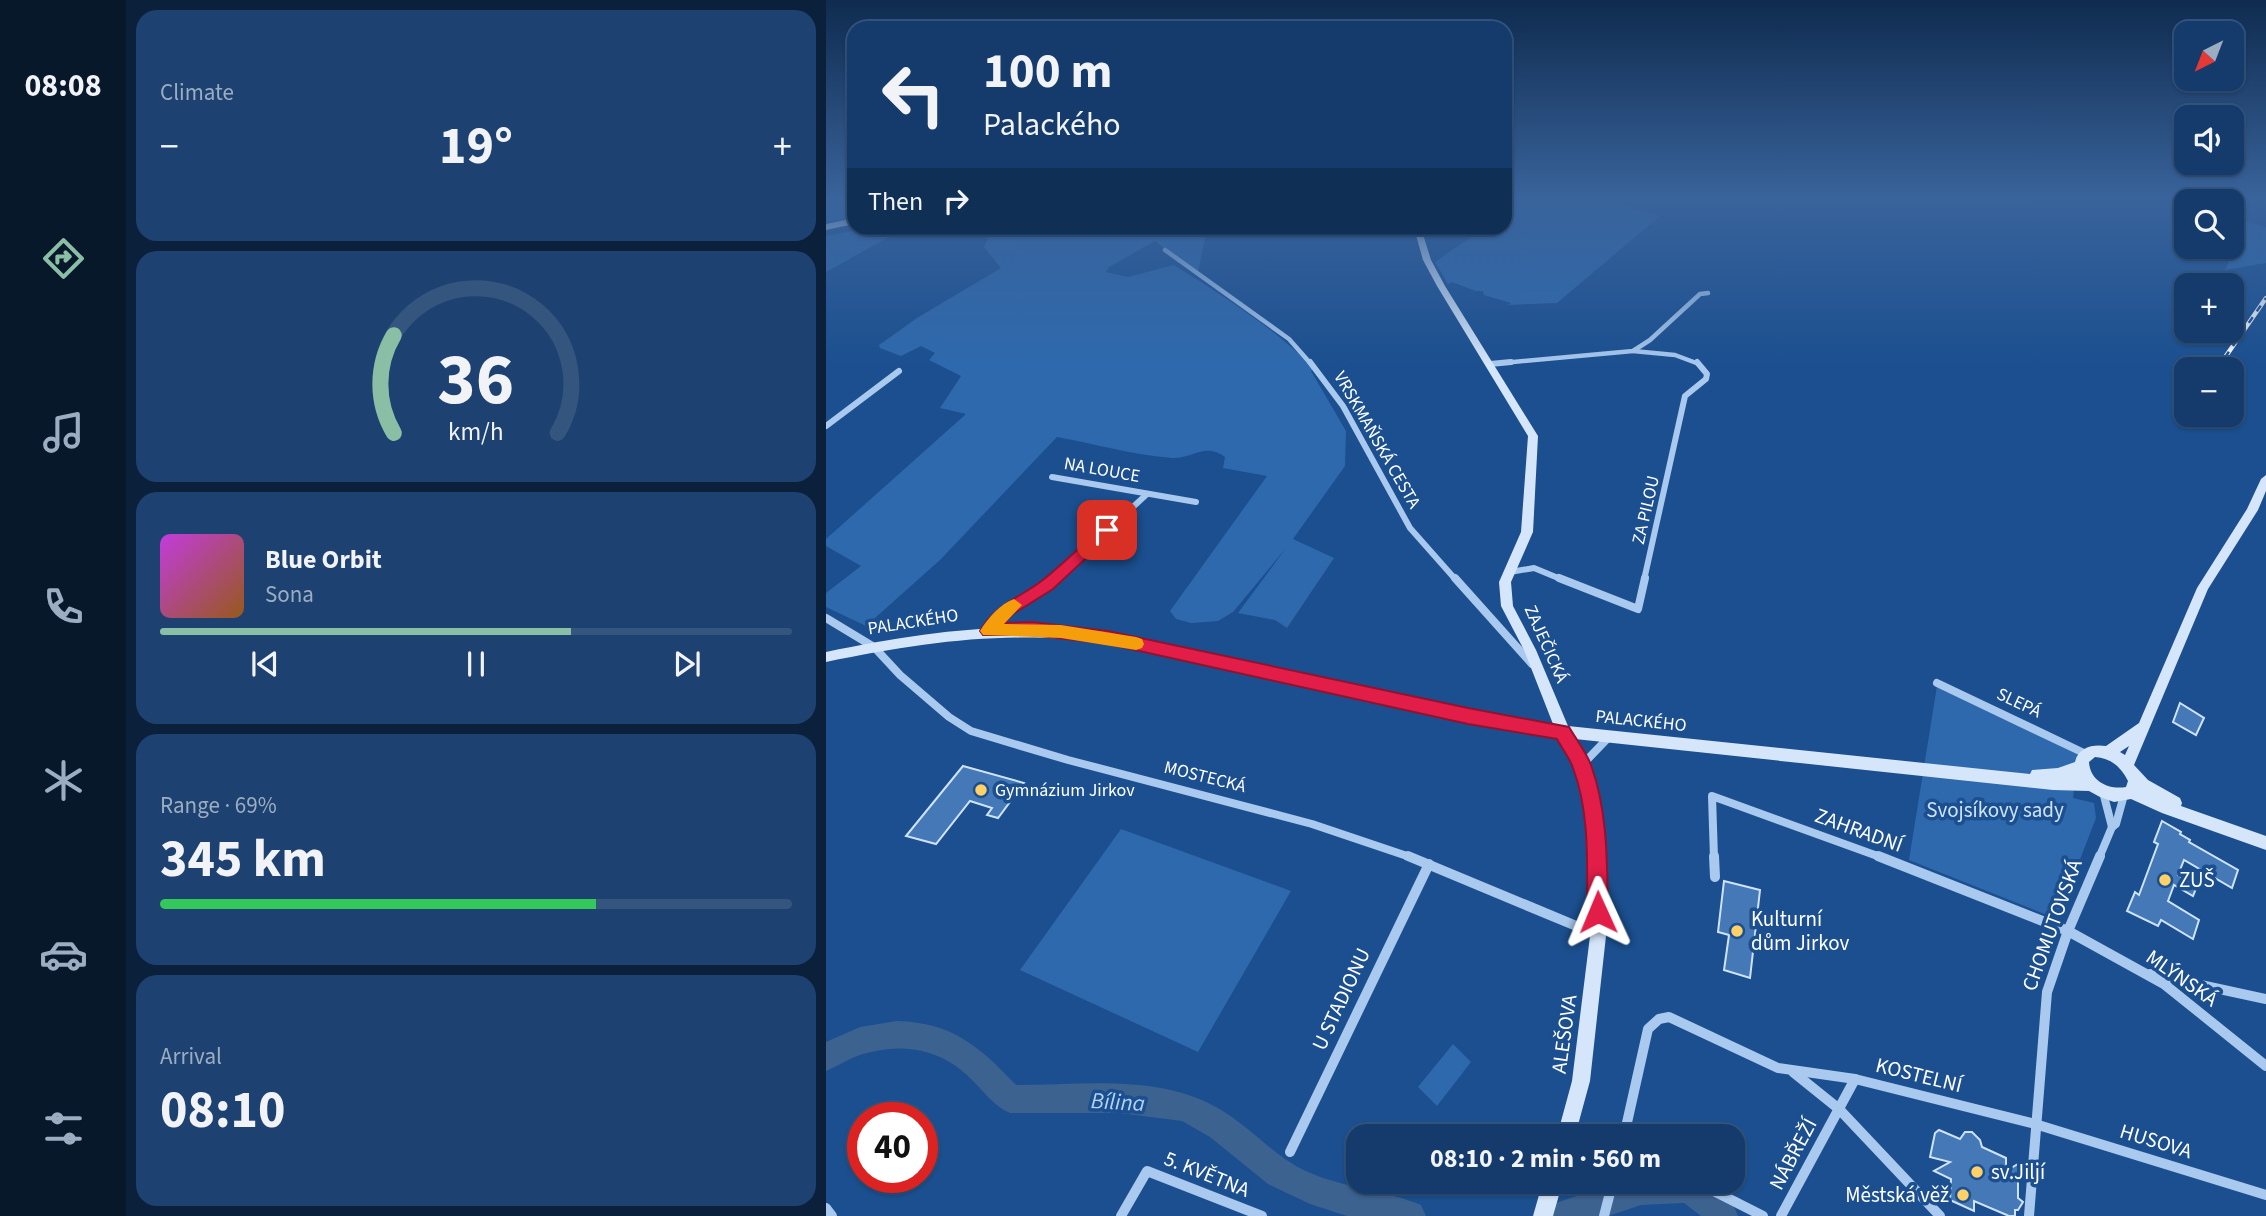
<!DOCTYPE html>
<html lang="en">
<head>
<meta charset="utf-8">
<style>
  :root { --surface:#143b6b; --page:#1d4271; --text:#f1f3f6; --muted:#9dadc1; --line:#33557e; --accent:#8abfa5 }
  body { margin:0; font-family:"Source Sans 3",sans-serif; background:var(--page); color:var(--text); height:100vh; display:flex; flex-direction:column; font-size:26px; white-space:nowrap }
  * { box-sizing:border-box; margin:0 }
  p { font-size:23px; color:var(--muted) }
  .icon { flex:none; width:38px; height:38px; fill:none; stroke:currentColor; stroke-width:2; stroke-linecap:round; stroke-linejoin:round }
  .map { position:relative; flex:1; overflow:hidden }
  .drawer { display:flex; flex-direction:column; gap:10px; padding:10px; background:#0b203b; width:700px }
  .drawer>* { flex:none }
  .guide { position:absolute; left:21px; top:21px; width:665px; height:214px; border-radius:21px; box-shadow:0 2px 5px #0004,0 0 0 2px var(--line); background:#143b6b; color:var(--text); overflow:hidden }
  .needle { width:46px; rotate:222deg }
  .buttons { position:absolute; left:1348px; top:21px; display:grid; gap:14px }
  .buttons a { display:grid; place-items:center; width:70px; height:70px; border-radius:14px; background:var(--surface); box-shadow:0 2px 5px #0004,0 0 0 2px var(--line); font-size:35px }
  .speed { position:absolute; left:21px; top:1102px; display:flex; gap:14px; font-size:35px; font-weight:700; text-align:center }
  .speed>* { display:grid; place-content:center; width:91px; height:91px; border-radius:50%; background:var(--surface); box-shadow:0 2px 5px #0004,0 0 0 2px var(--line); line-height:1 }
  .speed .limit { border:10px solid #d22; background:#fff; color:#111 }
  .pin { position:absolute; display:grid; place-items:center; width:60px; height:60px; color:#fff; margin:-30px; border-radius:14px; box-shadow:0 4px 10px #0006 }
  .me { position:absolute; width:77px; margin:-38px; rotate:359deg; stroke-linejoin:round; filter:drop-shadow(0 0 5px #0008) }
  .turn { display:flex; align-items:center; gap:24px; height:147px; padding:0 21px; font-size:32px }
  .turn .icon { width:91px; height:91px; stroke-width:2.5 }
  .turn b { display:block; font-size:49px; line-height:60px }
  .then { display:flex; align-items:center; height:66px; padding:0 21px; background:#0003; gap:14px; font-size:26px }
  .big { font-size:52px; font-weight:700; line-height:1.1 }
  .drawer .tile { flex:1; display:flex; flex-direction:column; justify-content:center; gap:10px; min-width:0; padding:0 24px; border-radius:21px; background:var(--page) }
  .drawer .dial { align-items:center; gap:0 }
  .dial svg { height:182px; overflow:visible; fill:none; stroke:var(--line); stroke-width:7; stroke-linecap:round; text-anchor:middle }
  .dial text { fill:var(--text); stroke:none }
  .song { display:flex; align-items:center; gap:21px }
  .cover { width:84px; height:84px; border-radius:10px; background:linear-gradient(135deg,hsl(290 70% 55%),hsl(30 70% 35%)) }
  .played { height:7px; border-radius:4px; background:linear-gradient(90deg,var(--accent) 65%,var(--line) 65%) }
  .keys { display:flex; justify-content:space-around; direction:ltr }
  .heat { display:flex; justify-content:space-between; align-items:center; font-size:38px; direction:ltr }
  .charge { height:10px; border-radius:5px; background:linear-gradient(90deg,#34c759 69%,var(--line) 0) }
  .trip { position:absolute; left:520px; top:1124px; width:399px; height:70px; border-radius:21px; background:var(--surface); box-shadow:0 2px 5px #0004,0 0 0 2px var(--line); font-weight:700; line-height:70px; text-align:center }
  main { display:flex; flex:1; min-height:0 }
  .dock { display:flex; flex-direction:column; width:126px; justify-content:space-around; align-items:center; background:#08182b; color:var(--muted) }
  .dock .icon { width:49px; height:49px }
  .dock .active { color:var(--accent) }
  .dock b { font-size:32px; color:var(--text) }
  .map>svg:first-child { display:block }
  .green { fill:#2e69ad }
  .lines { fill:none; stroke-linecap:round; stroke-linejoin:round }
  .river { fill:#3c6290; fill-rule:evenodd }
  .building { fill:#4478b7; stroke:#cfe3fa; stroke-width:2 }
  .street-far3 { stroke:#a9c9ee; stroke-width:4.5 }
  .street-far2 { stroke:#a9c9ee; stroke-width:6 }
  .street-far1 { stroke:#a9c9ee; stroke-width:8 }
  .street { stroke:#a9c9ee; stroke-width:10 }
  .secondary { fill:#d6e6fa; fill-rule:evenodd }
  .highway { fill:#fff; fill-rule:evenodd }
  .rail-casing { stroke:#fff; stroke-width:4.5 }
  .rail { stroke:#1b4f8f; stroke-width:2.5; stroke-dasharray:7; stroke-linecap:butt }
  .route { fill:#e11d48; stroke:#92132f; stroke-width:2 }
  .slow { fill:#f59e0b }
  .poi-dot { fill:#ffd166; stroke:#1b4f8f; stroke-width:2.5 }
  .labels { text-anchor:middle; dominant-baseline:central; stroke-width:7; stroke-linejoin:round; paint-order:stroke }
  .street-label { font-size:18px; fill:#fff; stroke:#1b4f8f }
  .poi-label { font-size:18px; fill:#fff; stroke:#1b4f8f; text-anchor:start }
  .near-park-label { font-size:21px; fill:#cfe3fa; stroke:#1b4f8f }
  .near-street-label { font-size:21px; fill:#fff; stroke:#1b4f8f }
  .near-poi-label { font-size:21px; fill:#fff; stroke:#1b4f8f; text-anchor:start }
  .near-water-label { font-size:23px; font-style:italic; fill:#b5d3f5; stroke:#1b4f8f }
</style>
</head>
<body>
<main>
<nav class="dock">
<b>08:08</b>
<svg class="icon active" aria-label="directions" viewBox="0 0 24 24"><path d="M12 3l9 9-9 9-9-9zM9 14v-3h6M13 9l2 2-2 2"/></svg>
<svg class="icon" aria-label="music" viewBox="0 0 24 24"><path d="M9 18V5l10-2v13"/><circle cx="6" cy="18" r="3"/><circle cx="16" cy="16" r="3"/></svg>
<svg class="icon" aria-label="phone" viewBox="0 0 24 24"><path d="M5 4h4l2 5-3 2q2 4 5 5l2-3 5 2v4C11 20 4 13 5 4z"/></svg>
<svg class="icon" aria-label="climate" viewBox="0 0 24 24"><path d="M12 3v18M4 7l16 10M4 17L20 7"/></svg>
<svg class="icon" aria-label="car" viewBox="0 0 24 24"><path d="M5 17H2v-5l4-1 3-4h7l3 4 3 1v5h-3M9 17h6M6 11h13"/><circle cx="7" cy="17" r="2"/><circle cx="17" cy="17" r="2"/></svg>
<svg class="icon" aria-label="filters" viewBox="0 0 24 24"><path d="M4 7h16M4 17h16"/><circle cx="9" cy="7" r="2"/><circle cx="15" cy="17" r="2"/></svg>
</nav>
<section class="drawer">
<div class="tile"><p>Climate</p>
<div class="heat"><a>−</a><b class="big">19°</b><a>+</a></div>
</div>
<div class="tile dial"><svg viewBox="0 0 100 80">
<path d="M14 69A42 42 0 1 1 86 69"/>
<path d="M14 69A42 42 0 0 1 14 26" stroke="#8abfa5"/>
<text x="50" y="56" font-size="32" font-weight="700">36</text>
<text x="50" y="72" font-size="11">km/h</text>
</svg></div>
<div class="tile">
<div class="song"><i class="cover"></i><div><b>Blue Orbit</b><p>Sona</p></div></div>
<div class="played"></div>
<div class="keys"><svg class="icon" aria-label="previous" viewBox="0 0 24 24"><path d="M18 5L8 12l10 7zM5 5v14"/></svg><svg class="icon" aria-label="pause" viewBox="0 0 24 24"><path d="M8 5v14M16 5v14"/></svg><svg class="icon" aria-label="next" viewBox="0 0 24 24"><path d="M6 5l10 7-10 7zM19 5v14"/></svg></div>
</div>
<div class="tile"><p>Range · 69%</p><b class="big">345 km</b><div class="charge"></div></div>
<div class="tile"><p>Arrival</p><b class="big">08:10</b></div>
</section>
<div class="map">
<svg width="1440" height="1216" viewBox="0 0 1440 1216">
  <rect width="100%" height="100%" fill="#1b4f8f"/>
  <g class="green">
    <path d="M28 196V217L0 222V199Z"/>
    <path d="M703 196H763L834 216 731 303 682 305 685 303 658 295 657 291H650L626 282 622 284 609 262 658 228H679V213Z"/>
    <path d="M1418 221 1440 227V263L1399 270 1417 230Z"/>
    <path d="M42 228H79L0 272V236Z"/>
    <path d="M164 228H381L372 273 329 241 283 267 280 272 302 277 348 265C397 296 447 327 488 368L485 371 520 431 519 466 467 539 508 558 461 628 449 620 412 613 460 548 407 612 392 621 365 623 350 619 344 611 441 476 397 468 399 457C378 442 367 459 346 458 308 455 269 444 231 437L114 560 40 626 0 607V593L35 566 0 546V539L140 414 114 408 135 376 103 360 109 353 95 346 75 356 54 348 53 345 91 318 175 268 158 247 163 236Z"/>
    <path d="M1111 686 1252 752 1247 798 1268 803 1270 818 1231 919 1083 860Z"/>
    <path d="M295 829 465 891 372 1052 194 970Z"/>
    <path d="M627 1044 645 1062 611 1106 592 1087Z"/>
  </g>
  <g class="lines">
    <g class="river">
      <path d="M71 1021C127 1023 153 1046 190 1085 255 1085 331 1074 390 1107 423 1125 447 1156 482 1172 518 1188 559 1190 595 1205L600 1216H521L484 1204 442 1184 384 1137 356 1121 293 1113H184C167 1106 157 1090 144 1078 114 1048 74 1042 34 1055 22 1059 12 1066 0 1071V1042L34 1027Z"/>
      <path d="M795 1181H879L905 1200 912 1216H875L858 1203 815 1205 782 1216H719L724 1205Z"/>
    </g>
  </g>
  <g class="building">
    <path d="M1354 703 1378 718 1370 735 1347 722Z"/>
    <path d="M137 766 198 783 172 818 161 815 166 808 144 801 110 844 80 836Z"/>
    <path d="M1336 821 1355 832 1354 834 1364 840 1363 842 1412 870 1406 888 1358 860 1352 875 1371 886 1367 896 1348 885 1342 901 1373 920 1367 939 1335 920 1332 926 1301 911 1309 892 1313 895 1332 844 1328 842Z"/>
    <path d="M898 881 934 890 924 978 898 970 903 935 892 932Z"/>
    <path d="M1113 1130 1134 1139 1139 1132H1146L1154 1140 1156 1147 1180 1158V1171L1192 1164 1196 1177 1192 1178V1198L1197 1202 1192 1210H1189V1216H1183L1148 1201V1211L1124 1200 1125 1179 1108 1171 1124 1162 1104 1157 1109 1133Z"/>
  </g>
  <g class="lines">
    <g class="street-far3">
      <path d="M339 250 463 339 485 364"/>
      <path d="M807 351 849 355 873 364"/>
      <path d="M666 364 807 351 824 340 874 294 882 293"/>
    </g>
    <g class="street-far2">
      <path d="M484 362 517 406 584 528 630 580"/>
      <path d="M664 364 685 362"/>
      <path d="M0 426 73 371"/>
      <path d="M226 477 370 502"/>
      <path d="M684 572 708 568 737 580"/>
      <path d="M228 580 321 494"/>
      <path d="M818 580 859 396 880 379 881 374 871 362"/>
    </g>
    <g class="street-far1">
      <path d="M629 578 706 664"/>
      <path d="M733 578 812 609 819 578"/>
      <path d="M0 618 48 647 74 675 123 717 145 731 242 760 486 824 587 858"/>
      <path d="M162 630 181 609 230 578"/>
      <path d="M1111 683 1260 754"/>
      <path d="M756 765 783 737"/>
      <path d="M1277 792 1286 827"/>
      <path d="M888 858 886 796 1057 858"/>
      <path d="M1273 858 1286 827 1290 824 1298 795"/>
    </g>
    <g class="street">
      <path d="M582 856 772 935"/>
      <path d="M888 856 889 877"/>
      <path d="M1052 856 1242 931 1338 984 1440 1066"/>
      <path d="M1324 974 1440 999"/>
      <path d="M967 1072 1013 1109 1114 1216"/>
      <path d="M798 1136 822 1029 833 1019 843 1017 952 1068 1029 1079 1209 1124 1440 1195"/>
      <path d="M464 1152 603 864"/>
      <path d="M868 1181 937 1216"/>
      <path d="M0 1208 6 1216"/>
      <path d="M295 1216 321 1171 436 1216"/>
      <path d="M778 1216 787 1181"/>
      <path d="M955 1216 1029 1079"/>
      <path d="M1203 1216 1221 992 1242 931 1274 856"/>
    </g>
    <g class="secondary">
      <path d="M588 228H595L605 260 619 286 712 436 707 532 685 582 687 606 710 650 742 726 1204 774 1206 770 1232 768 1249 762C1252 747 1267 744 1280 746L1313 723 1371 588 1421 509 1435 479 1440 475V491L1432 510 1382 589 1308 765 1322 780 1354 798 1356 803 1355 806 1440 836V850L1336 813 1305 799 1288 802 1274 797 1263 791 1227 790 749 739 763 765 773 806 778 840 780 936 764 1081 749 1136H731L746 1081 764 936 762 840 759 806 749 766 733 737 615 716 282 643C180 630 99 642 0 662V652C99 632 181 620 282 633L615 704 727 724 698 650 675 606 673 582 695 532 702 436 611 286 597 260ZM1303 746 1299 755 1294 752ZM1269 757C1285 758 1295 767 1302 781L1300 787C1282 790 1264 781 1263 762Z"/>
      <path d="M717 1181H737L727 1216H707Z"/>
    </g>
    <path class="highway" d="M28 218V224L0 230V224Z"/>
    <defs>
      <g id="rail">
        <path d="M0 198 14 196"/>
        <path d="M1391 369 1440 298"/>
      </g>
    </defs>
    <use href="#rail" class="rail-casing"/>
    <use href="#rail" class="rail"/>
  </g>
  <linearGradient id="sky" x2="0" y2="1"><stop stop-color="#0f2b4f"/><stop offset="0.54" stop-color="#39639b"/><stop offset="1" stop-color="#39639b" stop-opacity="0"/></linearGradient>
  <rect width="1440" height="366" fill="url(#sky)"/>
  <path class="route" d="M281 525 286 527 288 530 286 534 227 589 187 614 178 623 206 622 282 631 642 708 743 727C750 739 760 752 765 765 782 812 781 863 782 912L779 919 772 922 764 919 761 912C761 864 764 813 747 768 744 758 736 749 731 739L642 724 282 644 206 635H157L154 631C169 604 196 597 218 579 238 563 257 544 276 527Z"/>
  <path class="slow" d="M188 599 196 605 178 624 235 625 310 637 316 639 318 644 316 648 310 650 235 638 157 635 154 631C162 618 174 604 188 599Z"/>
  <g class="poi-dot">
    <circle cx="155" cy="790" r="7"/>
    <circle cx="1339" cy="880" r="7"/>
    <circle cx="911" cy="931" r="7"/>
    <circle cx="1151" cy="1172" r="7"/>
    <circle cx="1137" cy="1195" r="7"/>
  </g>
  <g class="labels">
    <g class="street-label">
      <text transform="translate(551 440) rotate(60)">VRSKMAŇSKÁ CESTA</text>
      <text transform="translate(276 470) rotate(10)">NA LOUCE</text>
      <text transform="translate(820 510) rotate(-77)">ZA PILOU</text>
      <text transform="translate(87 622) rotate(-9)">PALACKÉHO</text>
      <text transform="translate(720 644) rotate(66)">ZAJEČICKÁ</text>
      <text transform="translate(1193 703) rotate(25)">SLEPÁ</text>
      <text transform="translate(815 721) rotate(6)">PALACKÉHO</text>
      <text transform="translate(379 777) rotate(14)">MOSTECKÁ</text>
    </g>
    <g class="poi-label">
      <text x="169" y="790">Gymnázium Jirkov</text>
    </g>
    <g class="near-park-label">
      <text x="1169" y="810">Svojsíkovy sady</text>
    </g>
    <g class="near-street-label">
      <text transform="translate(1033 830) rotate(20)">ZAHRADNÍ</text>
      <text transform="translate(1226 925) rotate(-70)">CHOMUTOVSKÁ</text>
      <text transform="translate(1356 978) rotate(35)">MLÝNSKÁ</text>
      <text transform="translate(515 999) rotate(-65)">U STADIONU</text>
      <text transform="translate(738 1034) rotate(-82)">ALEŠOVA</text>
      <text transform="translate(1093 1075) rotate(14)">KOSTELNÍ</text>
      <text transform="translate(1330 1141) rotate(17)">HUSOVA</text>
      <text transform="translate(967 1154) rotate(-62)">NÁBŘEŽÍ</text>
      <text transform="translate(381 1174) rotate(22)">5. KVĚTNA</text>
    </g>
    <g class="near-poi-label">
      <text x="1353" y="880">ZUŠ</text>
      <text x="925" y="919">Kulturní<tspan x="925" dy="24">dům Jirkov</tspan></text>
      <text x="1165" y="1172">sv.Jiljí</text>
      <text x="1123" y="1195" text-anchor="end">Městská věž</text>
    </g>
    <g class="near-water-label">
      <text transform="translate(292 1102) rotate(3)">Bílina</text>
    </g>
  </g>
</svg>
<div class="buttons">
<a><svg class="needle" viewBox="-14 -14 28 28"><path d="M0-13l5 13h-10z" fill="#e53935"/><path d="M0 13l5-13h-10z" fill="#9dadc1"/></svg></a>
<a><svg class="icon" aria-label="sound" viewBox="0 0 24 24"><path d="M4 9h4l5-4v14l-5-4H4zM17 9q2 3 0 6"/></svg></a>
<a><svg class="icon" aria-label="search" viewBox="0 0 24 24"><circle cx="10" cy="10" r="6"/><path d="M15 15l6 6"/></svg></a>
<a>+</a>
<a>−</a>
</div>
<div class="speed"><div class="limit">40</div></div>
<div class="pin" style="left:281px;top:530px;background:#d93025"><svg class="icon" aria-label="arrive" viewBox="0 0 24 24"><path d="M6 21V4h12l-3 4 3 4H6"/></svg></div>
<svg class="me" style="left:772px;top:912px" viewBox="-20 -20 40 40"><path d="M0-17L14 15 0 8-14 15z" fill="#e11d48" stroke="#fff" stroke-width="4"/></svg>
<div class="trip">08:10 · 2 min · 560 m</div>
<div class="guide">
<div class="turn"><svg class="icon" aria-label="left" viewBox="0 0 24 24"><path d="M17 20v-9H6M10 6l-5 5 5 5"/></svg><div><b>100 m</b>Palackého</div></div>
<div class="then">Then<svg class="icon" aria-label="right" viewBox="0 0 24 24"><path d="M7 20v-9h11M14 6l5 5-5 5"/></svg></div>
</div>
</div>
</main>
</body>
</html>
